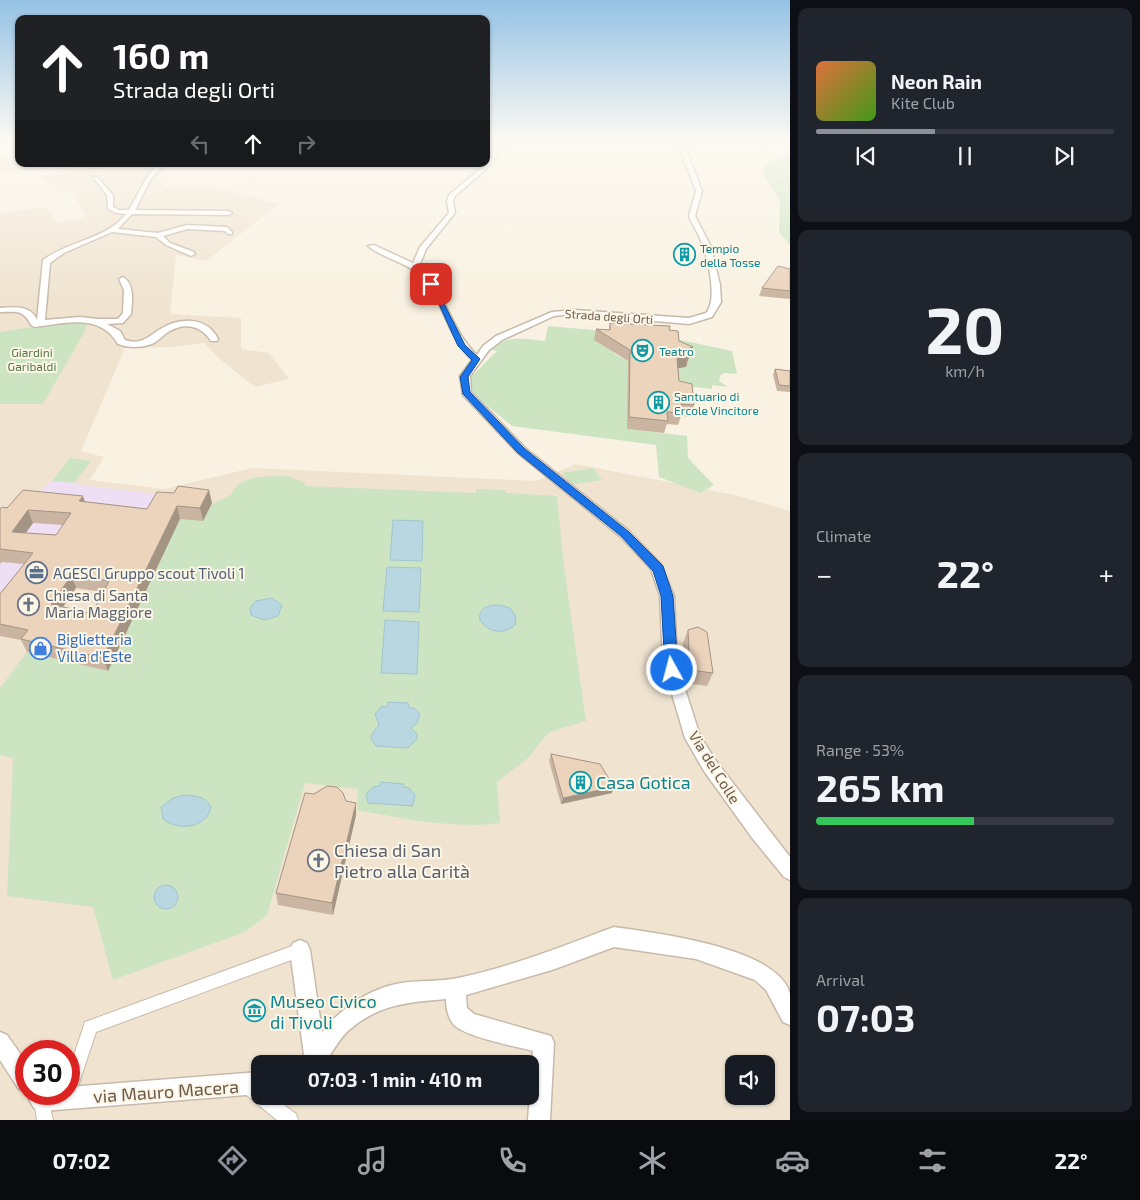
<!DOCTYPE html>
<html lang="en">
<head>
<meta charset="utf-8">
<style>
  :root { --surface:#171b24; --page:#20242c; --text:#f1f3f6; --muted:#9ea1a6; --line:#363941; --accent:#8c9099 }
  body { margin:0; font-family:"Exo 2",sans-serif; background:var(--page); color:var(--text); height:100vh; display:flex; flex-direction:column; font-size:19px; white-space:nowrap }
  * { box-sizing:border-box; margin:0 }
  p { font-size:16px; color:var(--muted) }
  .icon { flex:none; width:28px; height:28px; fill:none; stroke:currentColor; stroke-width:2; stroke-linecap:round; stroke-linejoin:round }
  .map { position:relative; flex:1; overflow:hidden }
  .side { display:flex; flex-direction:column; gap:8px; padding:8px; background:#0d0f14; width:350px }
  .side>* { flex:none }
  .hud { position:absolute; left:15px; top:15px; width:475px; height:152px; border-radius:10px; box-shadow:0 1px 4px #0004; background:#202124; color:#fff; overflow:hidden }
  .tools { position:absolute; left:725px; top:1055px; display:grid; gap:10px }
  .tools a { display:grid; place-items:center; width:50px; height:50px; border-radius:10px; background:var(--surface); box-shadow:0 1px 4px #0004; font-size:25px }
  .speed { position:absolute; left:15px; top:1040px; display:flex; gap:10px; font-size:25px; font-weight:700; text-align:center }
  .speed>* { display:grid; place-content:center; width:65px; height:65px; border-radius:50%; background:var(--surface); box-shadow:0 1px 4px #0004; line-height:1 }
  .speed .limit { border:8px solid #d22; background:#fff; color:#111 }
  .pin { position:absolute; display:grid; place-items:center; width:42px; height:42px; color:#fff; margin:-21px; border-radius:10px; box-shadow:0 2px 8px #0006 }
  .me { position:absolute; width:55px; margin:-28px; rotate:353deg; stroke-linejoin:round; filter:drop-shadow(0 0 4px #0008) }
  .turn { display:flex; align-items:center; gap:18px; height:105px; padding:0 15px; font-size:22px }
  .turn .icon { width:65px; height:65px; stroke-width:2.5 }
  .turn b { display:block; font-size:35px; line-height:42px }
  .lanes { display:flex; align-items:center; height:48px; padding:0 15px; background:#0003; justify-content:center; gap:25px; direction:ltr }
  .lanes .off { opacity:.35 }
  .big { font-size:38px; font-weight:700; line-height:1.1 }
  .side .card { flex:1; display:flex; flex-direction:column; justify-content:center; gap:8px; min-width:0; padding:0 18px; border-radius:10px; background:var(--page) }
  .side .dial { align-items:center; gap:0 }
  .dial b { font-size:65px; line-height:1 }
  .song { display:flex; align-items:center; gap:15px }
  .cover { width:60px; height:60px; border-radius:8px; background:linear-gradient(135deg,hsl(20 70% 55%),hsl(100 70% 35%)) }
  .played { height:5px; border-radius:2px; background:linear-gradient(90deg,var(--accent) 40%,var(--line) 40%) }
  .keys { display:flex; justify-content:space-around; direction:ltr }
  .heat { display:flex; justify-content:space-between; align-items:center; font-size:28px; direction:ltr }
  .charge { height:8px; border-radius:4px; background:linear-gradient(90deg,#34c759 53%,var(--line) 0) }
  .trip { position:absolute; left:251px; top:1055px; width:288px; height:50px; border-radius:10px; background:var(--surface); box-shadow:0 1px 4px #0004; font-weight:700; line-height:50px; text-align:center }
  .tab-bar { display:flex; height:80px; justify-content:space-around; align-items:center; background:#090b0e; color:var(--muted) }
  .tab-bar .icon { width:35px; height:35px }
  .tab-bar .current { color:var(--accent) }
  .tab-bar b { font-size:22px; color:var(--text) }
  main { display:flex; flex:1; min-height:0 }
  .map>svg:first-child { display:block }
  .residential { fill:#f0e4d1; fill-rule:evenodd }
  .education { fill:#efdff5 }
  .green { fill:#cde4c2 }
  .water { fill:#b9d7e0; stroke:#a0c5d0 }
  .lines { fill:none; stroke-linecap:round; stroke-linejoin:round }
  .pedestrian-casing { stroke:#c8baaa; stroke-width:2 }
  .minor-casing { stroke:#c8baaa; stroke-width:3 }
  .pedestrian { fill:#fff; fill-rule:evenodd }
  .minor { fill:#fff; fill-rule:evenodd }
  .wall { fill:#cab5a2; fill-rule:evenodd }
  .shaded-wall { fill:#a49484 }
  .building { fill:#ebd3bc; stroke:#a49484; fill-rule:evenodd }
  .route { fill:#1a73e8; stroke:#114b97 }
  .labels { text-anchor:middle; dominant-baseline:central; stroke-width:4; stroke-linejoin:round; paint-order:stroke }
  .far-culture-label { font-size:12px; fill:#0d838f; stroke:#fcf6e7; text-anchor:start }
  .far-street-label { font-size:12px; fill:#6d5a4b; stroke:#fcf6e7 }
  .far-park-label { font-size:12px; fill:#537848; stroke:#fcf6e7 }
  .service-label { font-size:15px; fill:#4e5e75; stroke:#fcf6e7; text-anchor:start }
  .worship-label { font-size:15px; fill:#5b616d; stroke:#fcf6e7; text-anchor:start }
  .shop-label { font-size:15px; fill:#366cbe; stroke:#fcf6e7; text-anchor:start }
  .street-label { font-size:15px; fill:#6d5a4b; stroke:#fcf6e7 }
  .near-culture-label { font-size:18px; fill:#0d838f; stroke:#fcf6e7; text-anchor:start }
  .near-worship-label { font-size:18px; fill:#5b616d; stroke:#fcf6e7; text-anchor:start }
  .near-street-label { font-size:18px; fill:#6d5a4b; stroke:#fcf6e7 }
</style>
</head>
<body>
<main>
<div class="map">
<svg width="790" height="1120" viewBox="0 0 790 1120">
  <rect width="100%" height="100%" fill="#f9f2e2"/>
  <g class="residential">
    <path d="M0 154H9L20 170 0 173Z"/>
    <path d="M84 164 128 166 132 164H172L158 176 165 187 219 188 279 204 206 261 176 255 170 314 241 318V349L269 353 289 379 255 387 217 357 204 343 171 347 125 348 81 451 104 457 90 480 164 489 252 468 536 481 576 464 735 495 790 511V1120H0V213L45 207 58 223 86 217 73 192 62 193 42 177ZM26 1051H69V1094H26ZM260 1064H530V1096H260ZM734 1064H766V1096H734Z"/>
  </g>
  <path class="education" d="M70 458 91 461 74 484 165 495 160 504 17 593 0 591V529L7 520 52 481Z"/>
  <g class="green">
    <path d="M790 153V245L779 232 780 201 762 172 768 163Z"/>
    <path d="M77 320 87 323 86 329 43 404H0V332Z"/>
    <path d="M548 326 640 334 602 341C619 365 657 371 685 368L667 337 732 351 737 374 724 373 720 376 719 381 728 387 712 385V389L685 386 627 429 687 436 688 458 714 485 700 493 659 477 656 445 512 426 480 400 470 388 471 377 497 351 492 350C506 334 525 339 545 341Z"/>
    <path d="M70 458 91 461 74 483 52 481Z"/>
    <path d="M593 468 602 480 571 485 562 473Z"/>
    <path d="M288 476 305 483V486L476 493V489L506 490V493L557 496 564 566 586 721 549 732 527 759 497 782 500 823C452 829 405 819 357 810L358 789 305 783 267 915 245 932 113 980 93 907 7 896 13 758 0 755V688L27 652 108 671 180 519 231 495C241 473 267 477 288 476Z"/>
  </g>
  <g class="water">
    <path d="M393 520 423 521 422 561 390 560Z"/>
    <path d="M387 567 421 568 419 612 383 611Z"/>
    <path d="M272 598 282 605 278 616 264 620 251 615 250 608 256 601Z"/>
    <path d="M499 605 510 608 516 616 515 625C504 635 488 633 480 620 478 608 488 605 499 605Z"/>
    <path d="M385 620 419 622 417 674 381 673Z"/>
    <path d="M388 702 408 703 409 708H414L420 714 417 723 411 728 417 734V739L408 748 376 746 371 739 372 734 379 725 375 714 382 706 387 707Z"/>
    <path d="M381 782 403 784 404 787 409 788 415 795 413 806 368 803 366 795C370 789 373 786 379 786Z"/>
    <path d="M184 795C195 796 206 796 211 807 207 829 177 831 163 819L161 807 173 798Z"/>
    <circle cx="166" cy="897" r="12"/>
  </g>
  <g class="lines">
    <defs>
      <g id="pedestrian">
        <path d="M300 943 305 945 307 950 305 955 96 1032 74 1098 69 1101 64 1098 62 1094H69V1070L85 1022Z"/>
        <path d="M249 1080 260 1087V1096H272L296 1114 298 1120H277L244 1093 241 1088 244 1083Z"/>
        <path d="M39 1094 47 1095 53 1120H37L34 1100 37 1095Z"/>
      </g>
      <g id="minor">
        <path d="M497 142H502L492 164 455 196 453 201 455 213 426 249 419 267C446 291 450 330 477 355L483 346 496 336 552 312 574 310 689 318 706 313C718 300 708 257 701 241 698 232 692 225 689 216L696 191 677 142H683L702 191 695 216 711 247 720 285 721 302 712 317 689 324 574 314 554 316 502 340 489 350 470 376 471 392 526 449 629 531 661 564 674 596 677 664 700 736 716 761 790 857V880L784 877 753 839 704 771 685 738 663 664 660 596 651 569 621 537 518 453 463 395 460 376 472 360C446 335 444 301 422 277 407 262 384 259 368 246L374 245 413 263 420 247 449 213 447 201 449 195 486 164Z"/>
        <path d="M158 164H164L151 179 135 210 229 211 232 213 229 215 132 214 118 229 158 233 187 225 227 227 232 232V234H228L225 231 187 229 163 236 170 243 194 252 195 254 191 256 166 245 156 237 112 232 64 253 50 263 45 320 80 317 97 319H118L123 313 124 290 119 279 123 277C135 284 132 302 131 314L123 323 107 324 120 331 125 340C143 346 149 335 164 327 183 317 208 318 218 339L217 341H211C201 325 184 322 168 332 162 336 158 341 152 344 141 348 129 348 118 344 100 313 65 323 35 327L31 325C23 309 16 312 0 312V308C14 307 31 305 37 320L43 260C68 241 107 239 126 214L116 213 108 209 107 195 93 177H97L113 195V207L119 210H129L146 179Z"/>
        <path d="M614 927C655 933 778 947 790 994 790 1003 790 1016 790 1025L783 1022 766 990 755 980 696 959 614 947 552 970 466 995 467 1008 474 1014 551 1036 554 1043 550 1120H528L533 1051C515 1046 466 1037 454 1025 448 1018 446 1008 446 999 409 1002 379 1004 349 1030 339 1039 332 1053 324 1064H299L304 1055 290 950 293 943 300 940 307 943 310 950 322 1032C341 1008 370 988 401 983 420 980 439 982 458 978 511 967 563 946 614 927Z"/>
        <path d="M0 1032 7 1035 26 1062V1091L18 1088 0 1060Z"/>
        <path d="M260 1072V1094L42 1111 34 1108 26 1094H69V1087Z"/>
      </g>
    </defs>
    <use href="#pedestrian" class="pedestrian-casing"/>
    <use href="#minor" class="minor-casing"/>
    <use href="#pedestrian" class="pedestrian"/>
    <use href="#minor" class="minor"/>
  </g>
  <g class="wall">
    <path d="M790 269V299L759 296 762 288Z"/>
    <path d="M610 323 669 330 679 341 690 358 688 359 686 367 678 368 679 381 694 405 690 417 681 416 678 425 667 424 664 433 627 429 628 361 594 340 596 329 609 330Z"/>
    <path d="M775 369 790 371V392L777 391 773 375Z"/>
    <path d="M85 502 147 509 212 503 203 521 180 519 108 671 27 652 21 640 0 636V594L24 564 2 562 0 564V509L7 508ZM33 523 63 525 56 535 26 533ZM76 588 103 592 92 614 63 607Z"/>
    <path d="M688 630 713 673 707 686 685 683 683 643Z"/>
    <path d="M551 754 612 793 561 804 549 761Z"/>
    <path d="M346 801 356 803V815L333 915 278 905 276 893Z"/>
  </g>
  <g class="shaded-wall">
    <path d="M693 347 690 358 688 359 686 367 674 369 677 358 680 351Z"/>
    <path d="M209 490 212 503 203 521 200 508Z"/>
    <path d="M83 496 87 508 79 501Z"/>
    <path d="M177 506 180 519 108 671 103 658Z"/>
    <path d="M28 510 33 523 17 544 12 532Z"/>
    <path d="M72 575 76 588 56 617 51 604Z"/>
    <path d="M614 787 612 793 561 804 563 798Z"/>
    <path d="M356 803V815L333 915 332 903Z"/>
  </g>
  <g class="building">
    <path d="M778 266 790 269V291L762 288Z"/>
    <path d="M610 323 670 326 669 330 678 331 679 341 693 347 680 351 689 356 677 358 679 381 692 384 694 405 681 404V413L667 412 668 421 629 417 630 350 596 329 610 330Z"/>
    <path d="M775 369 790 371V386L779 385Z"/>
    <path d="M178 486 209 490 200 508 177 506 103 658 21 639 28 630 0 624V594L33 553 0 549V509L2 507 7 508 23 490 83 496 79 501 147 509 157 492 174 493ZM28 510 71 513 56 535 12 532ZM72 575 109 581 92 614 51 604Z"/>
    <path d="M698 627 707 632 713 673 690 670 688 630Z"/>
    <path d="M551 754 600 764 614 787 563 798Z"/>
    <path d="M327 786 337 787 343 793 346 801 356 803 332 903 276 893 305 793 314 794Z"/>
  </g>
  <linearGradient id="sky" x2="0" y2="1"><stop stop-color="#95c2e5"/><stop offset="0.47" stop-color="#fcf9f2"/><stop offset="1" stop-color="#fcf9f2" stop-opacity="0"/></linearGradient>
  <rect width="790" height="299" fill="url(#sky)"/>
  <path class="route" d="M429 282 434 284 465 345 480 359 468 377 470 392 525 449 629 532 663 566 673 596 678 670 676 674 672 675 665 670 661 596 653 571 621 536 518 453 463 394 460 377 472 360 458 346Z"/>
  <defs>
    <symbol id="building-ring" viewBox="-11 -11 22 22"><circle r="9.5" fill="#fcf6e7" stroke="#0f9aa8" stroke-width="1.5"/><path d="M-4-6H4V6H1V3H-1V6H-4ZM-2.5-4.3h1.7v1.8h-1.7ZM.8-4.3h1.7v1.8H.8ZM-2.5-1h1.7V.8h-1.7ZM.8-1h1.7V.8H.8Z" fill="#0f9aa8"/></symbol>
    <symbol id="theatre-ring" viewBox="-11 -11 22 22"><circle r="9.5" fill="#fcf6e7" stroke="#0f9aa8" stroke-width="1.5"/><path d="M-5-5.5Q0-4 5-5.5V0Q5 5 0 6Q-5 5-5 0ZM-3.3-2.5H-1v1.5H-3.3ZM1-2.5H3.3v1.5H1ZM-2.8 1Q0 5.5 2.8 1Z" fill="#0f9aa8"/></symbol>
    <symbol id="office-ring" viewBox="-11 -11 22 22"><circle r="9.5" fill="#fcf6e7" stroke="#5c6f8a" stroke-width="1.5"/><path d="M-6-3h4V-5.5h4V-3h4V5H-6ZM-1-4.5V-3h2v-1.5ZM-6 0V1H6V0Z" fill="#5c6f8a"/></symbol>
    <symbol id="church-ring" viewBox="-11 -11 22 22"><circle r="9.5" fill="#fcf6e7" stroke="#6b7280" stroke-width="1.5"/><path d="M-1.2-6h2.4v3.5h3.3v2.4h-3.3V6h-2.4V-.1h-3.3v-2.4h3.3Z" fill="#6b7280"/></symbol>
    <symbol id="shop-ring" viewBox="-11 -11 22 22"><circle r="9.5" fill="#fcf6e7" stroke="#3f7fe0" stroke-width="1.5"/><path d="M-5-2.5h2.3a2.7 3.5 0 0 1 5.4 0H5L5.5 6h-11ZM-1.5-2.5h3a1.5 2.3 0 0 0-3 0Z" fill="#3f7fe0"/></symbol>
    <symbol id="museum-ring" viewBox="-11 -11 22 22"><circle r="9.5" fill="#fcf6e7" stroke="#0f9aa8" stroke-width="1.5"/><path d="M0-6L6-3V-2H-6V-3ZM-5-1h2V3h-2ZM-1-1h2V3h-2ZM3-1h2V3H3ZM-6 4H6V6H-6Z" fill="#0f9aa8"/></symbol>
  </defs>
  <g fill-rule="evenodd">
    <use href="#building-ring" x="672" y="242" width="25" height="25"/>
    <use href="#theatre-ring" x="630" y="338" width="25" height="25"/>
    <use href="#building-ring" x="646" y="390" width="25" height="25"/>
    <use href="#office-ring" x="24" y="560" width="25" height="25"/>
    <use href="#church-ring" x="16" y="592" width="25" height="25"/>
    <use href="#shop-ring" x="28" y="636" width="25" height="25"/>
    <use href="#building-ring" x="568" y="770" width="25" height="25"/>
    <use href="#church-ring" x="306" y="848" width="25" height="25"/>
    <use href="#museum-ring" x="242" y="998" width="25" height="25"/>
  </g>
  <g class="labels">
    <g class="far-culture-label">
      <text x="700" y="248">Tempio<tspan x="700" dy="14">della Tosse</tspan></text>
      <text x="659" y="351">Teatro</text>
      <text x="674" y="396">Santuario di<tspan x="674" dy="14">Ercole Vincitore</tspan></text>
    </g>
    <g class="far-street-label">
      <text transform="translate(609 316) rotate(4)">Strada degli Orti</text>
    </g>
    <g class="far-park-label">
      <text x="32" y="352">Giardini<tspan x="32" dy="14">Garibaldi</tspan></text>
    </g>
    <g class="service-label">
      <text x="53" y="573">AGESCI Gruppo scout Tivoli 1</text>
    </g>
    <g class="worship-label">
      <text x="45" y="595">Chiesa di Santa<tspan x="45" dy="17">Maria Maggiore</tspan></text>
    </g>
    <g class="shop-label">
      <text x="57" y="639">Biglietteria<tspan x="57" dy="17">Villa d'Este</tspan></text>
    </g>
    <g class="street-label">
      <text transform="translate(715 767) rotate(58)">Via del Colle</text>
    </g>
    <g class="near-culture-label">
      <text x="596" y="782">Casa Gotica</text>
      <text x="270" y="1001">Museo Civico<tspan x="270" dy="21">di Tivoli</tspan></text>
    </g>
    <g class="near-worship-label">
      <text x="334" y="850">Chiesa di San<tspan x="334" dy="21">Pietro alla Carità</tspan></text>
    </g>
    <g class="near-street-label">
      <text transform="translate(166 1091) rotate(-4)">via Mauro Macera</text>
    </g>
  </g>
</svg>
<div class="tools">
<a><svg class="icon" aria-label="sound" viewBox="0 0 24 24"><path d="M4 9h4l5-4v14l-5-4H4zM17 9q2 3 0 6"/></svg></a>
</div>
<div class="speed"><div class="limit">30</div></div>
<div class="pin" style="left:431px;top:284px;background:#d93025"><svg class="icon" aria-label="arrive" viewBox="0 0 24 24"><path d="M6 21V4h12l-3 4 3 4H6"/></svg></div>
<svg class="me" style="left:672px;top:670px" viewBox="-20 -20 40 40"><circle r="17" fill="#1a73e8" stroke="#fff" stroke-width="3"/><path d="M0-11L8 9 0 5-8 9z" fill="#fff"/></svg>
<div class="trip">07:03 · 1 min · 410 m</div>
<div class="hud">
<div class="turn"><svg class="icon" aria-label="ahead" viewBox="0 0 24 24"><path d="M12 20V5M6 11l6-6 6 6"/></svg><div><b>160 m</b>Strada degli Orti</div></div>
<div class="lanes"><svg class="icon off" aria-label="left" viewBox="0 0 24 24"><path d="M17 20v-9H6M10 6l-5 5 5 5"/></svg><svg class="icon" aria-label="ahead" viewBox="0 0 24 24"><path d="M12 20V5M6 11l6-6 6 6"/></svg><svg class="icon off" aria-label="right" viewBox="0 0 24 24"><path d="M7 20v-9h11M14 6l5 5-5 5"/></svg></div>
</div>
</div>
<section class="side">
<div class="card">
<div class="song"><i class="cover"></i><div><b>Neon Rain</b><p>Kite Club</p></div></div>
<div class="played"></div>
<div class="keys"><svg class="icon" aria-label="previous" viewBox="0 0 24 24"><path d="M18 5L8 12l10 7zM5 5v14"/></svg><svg class="icon" aria-label="pause" viewBox="0 0 24 24"><path d="M8 5v14M16 5v14"/></svg><svg class="icon" aria-label="next" viewBox="0 0 24 24"><path d="M6 5l10 7-10 7zM19 5v14"/></svg></div>
</div>
<div class="card dial"><b>20</b><p>km/h</p></div>
<div class="card"><p>Climate</p>
<div class="heat"><a>−</a><b class="big">22°</b><a>+</a></div>
</div>
<div class="card"><p>Range · 53%</p><b class="big">265 km</b><div class="charge"></div></div>
<div class="card"><p>Arrival</p><b class="big">07:03</b></div>
</section>
</main>
<nav class="tab-bar">
<b>07:02</b>
<svg class="icon current" aria-label="directions" viewBox="0 0 24 24"><path d="M12 3l9 9-9 9-9-9zM9 14v-3h6M13 9l2 2-2 2"/></svg>
<svg class="icon" aria-label="music" viewBox="0 0 24 24"><path d="M9 18V5l10-2v13"/><circle cx="6" cy="18" r="3"/><circle cx="16" cy="16" r="3"/></svg>
<svg class="icon" aria-label="phone" viewBox="0 0 24 24"><path d="M5 4h4l2 5-3 2q2 4 5 5l2-3 5 2v4C11 20 4 13 5 4z"/></svg>
<svg class="icon" aria-label="climate" viewBox="0 0 24 24"><path d="M12 3v18M4 7l16 10M4 17L20 7"/></svg>
<svg class="icon" aria-label="car" viewBox="0 0 24 24"><path d="M5 17H2v-5l4-1 3-4h7l3 4 3 1v5h-3M9 17h6M6 11h13"/><circle cx="7" cy="17" r="2"/><circle cx="17" cy="17" r="2"/></svg>
<svg class="icon" aria-label="filters" viewBox="0 0 24 24"><path d="M4 7h16M4 17h16"/><circle cx="9" cy="7" r="2"/><circle cx="15" cy="17" r="2"/></svg>
<b>22°</b>
</nav>
</body>
</html>
